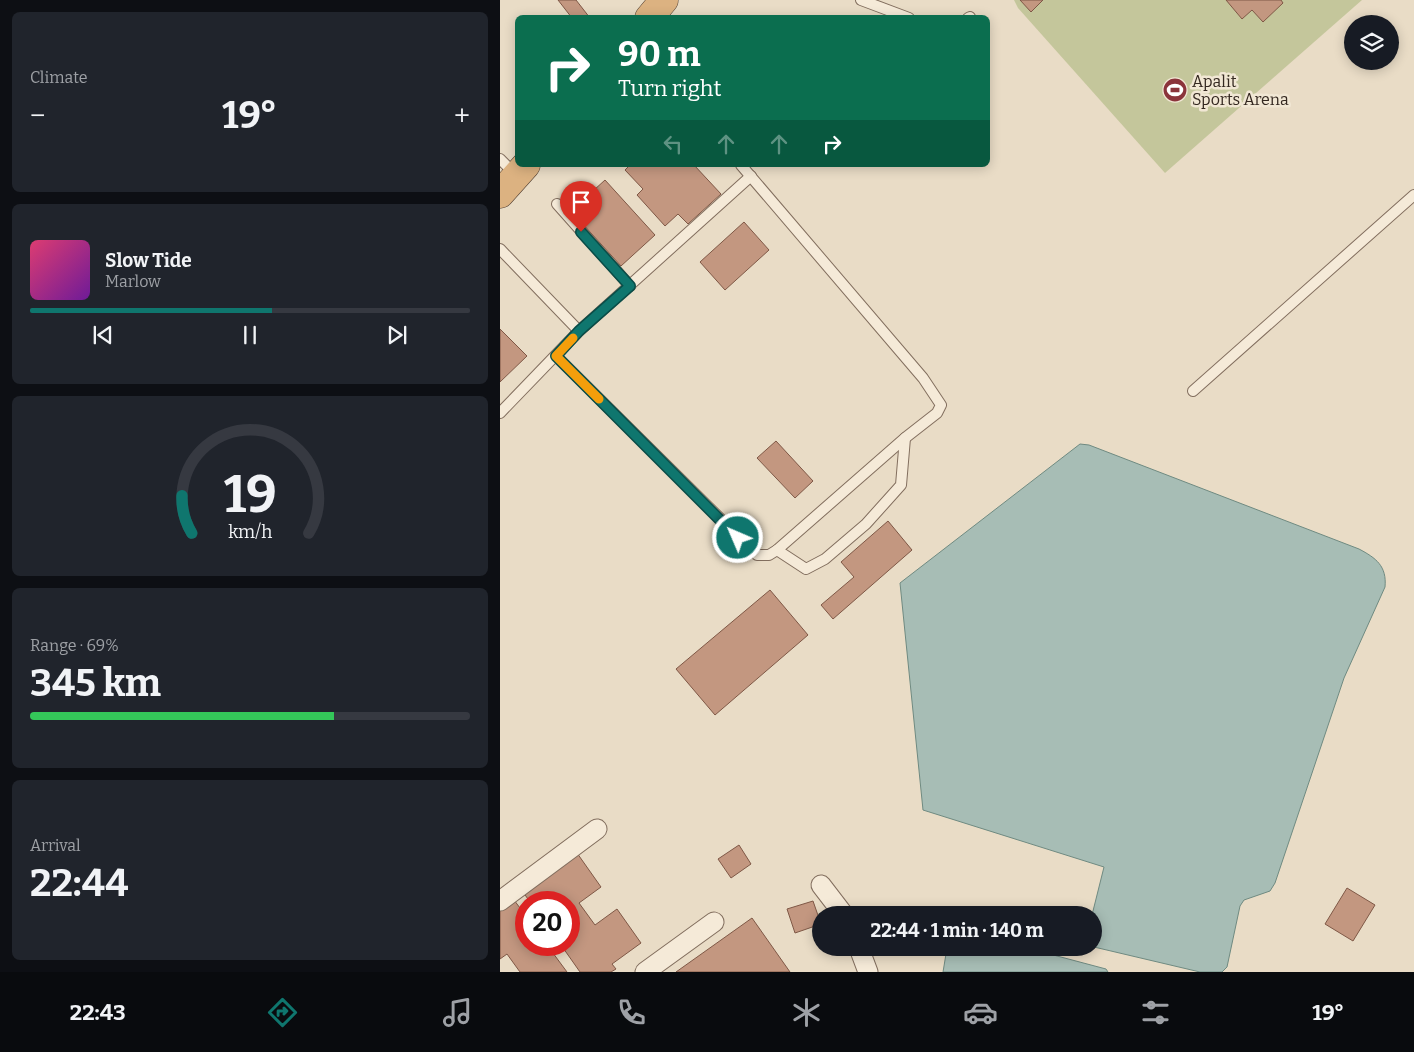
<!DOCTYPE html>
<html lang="en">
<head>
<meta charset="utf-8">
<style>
  :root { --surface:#171b24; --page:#20242c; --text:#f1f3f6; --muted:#9ea1a6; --line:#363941; --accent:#0f766e }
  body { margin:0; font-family:Bitter,serif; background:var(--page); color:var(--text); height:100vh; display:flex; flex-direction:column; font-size:19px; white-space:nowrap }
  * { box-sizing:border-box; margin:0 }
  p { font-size:16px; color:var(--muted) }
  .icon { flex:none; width:28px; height:28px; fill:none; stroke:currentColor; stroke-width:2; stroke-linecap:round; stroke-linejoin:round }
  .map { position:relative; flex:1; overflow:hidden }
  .side { display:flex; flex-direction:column; gap:12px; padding:12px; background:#0d0f14; width:500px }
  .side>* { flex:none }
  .top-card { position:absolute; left:15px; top:15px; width:475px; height:152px; border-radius:8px; box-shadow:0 2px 12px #0003; background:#0b6e4f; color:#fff; overflow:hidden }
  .tools { position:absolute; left:844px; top:15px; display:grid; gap:10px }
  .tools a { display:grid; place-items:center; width:55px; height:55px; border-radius:50%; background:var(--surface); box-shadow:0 2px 12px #0003; font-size:25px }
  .speed { position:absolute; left:15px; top:891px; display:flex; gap:10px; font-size:25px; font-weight:700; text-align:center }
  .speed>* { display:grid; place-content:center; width:65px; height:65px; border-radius:50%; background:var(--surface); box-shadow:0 2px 12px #0003; line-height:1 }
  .speed .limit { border:8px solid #d22; background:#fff; color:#111 }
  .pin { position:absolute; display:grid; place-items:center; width:42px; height:42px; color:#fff; margin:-51px -21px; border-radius:50% 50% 50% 0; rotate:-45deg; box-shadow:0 0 5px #0007 }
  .pin .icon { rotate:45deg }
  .me { position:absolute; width:55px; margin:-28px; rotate:315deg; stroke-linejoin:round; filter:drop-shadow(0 0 4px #0008) }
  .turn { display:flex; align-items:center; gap:18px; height:105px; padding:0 20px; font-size:22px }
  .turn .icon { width:65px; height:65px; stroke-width:2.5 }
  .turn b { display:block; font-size:35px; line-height:42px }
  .lanes { display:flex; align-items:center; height:48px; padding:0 20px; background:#0003; justify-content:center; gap:25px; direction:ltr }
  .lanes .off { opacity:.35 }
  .big { font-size:38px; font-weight:700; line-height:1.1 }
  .side .card { flex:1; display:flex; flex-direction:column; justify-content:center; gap:8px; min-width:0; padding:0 18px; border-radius:8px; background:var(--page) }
  .side .dial { align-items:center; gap:0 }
  .dial svg { height:130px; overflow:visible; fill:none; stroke:var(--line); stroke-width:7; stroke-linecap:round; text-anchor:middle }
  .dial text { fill:var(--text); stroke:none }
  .song { display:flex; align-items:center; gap:15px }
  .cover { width:60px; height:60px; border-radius:8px; background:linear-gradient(135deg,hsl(340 70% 55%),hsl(280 70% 35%)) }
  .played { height:5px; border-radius:2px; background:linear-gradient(90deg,var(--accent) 55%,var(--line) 55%) }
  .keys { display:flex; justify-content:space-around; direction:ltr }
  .heat { display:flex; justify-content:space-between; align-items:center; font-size:28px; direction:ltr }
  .charge { height:8px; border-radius:4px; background:linear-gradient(90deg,#34c759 69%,var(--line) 0) }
  .trip { position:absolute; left:312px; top:906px; width:290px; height:50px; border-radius:25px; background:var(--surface); box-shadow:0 2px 12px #0003; font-weight:700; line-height:50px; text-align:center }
  .menu { display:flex; height:80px; justify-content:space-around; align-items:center; background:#090b0e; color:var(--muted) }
  .menu .icon { width:35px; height:35px }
  .menu .active { color:var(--accent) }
  .menu b { font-size:22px; color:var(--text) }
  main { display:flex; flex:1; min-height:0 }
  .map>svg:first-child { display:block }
  .green { fill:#c4c69b }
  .water { fill:#a7bdb5; stroke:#6f8a81 }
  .building { fill:#c39780; stroke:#7f5846 }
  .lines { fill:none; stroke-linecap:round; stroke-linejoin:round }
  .service-casing { stroke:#826e5e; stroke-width:12 }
  .minor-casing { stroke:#826e5e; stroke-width:21 }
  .trunk-casing { stroke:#513e31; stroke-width:29 }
  .service { stroke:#f5ead8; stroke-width:10 }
  .minor { stroke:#f5ead8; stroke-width:19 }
  .trunk { stroke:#dcb281; stroke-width:28 }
  .route-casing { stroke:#0a4d48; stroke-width:12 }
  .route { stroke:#0f766e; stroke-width:9 }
  .slow { stroke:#f59e0b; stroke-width:9 }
  .labels { text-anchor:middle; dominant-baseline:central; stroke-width:5; stroke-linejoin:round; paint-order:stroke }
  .poi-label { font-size:16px; fill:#342820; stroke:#f1e7d4; text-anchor:start }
</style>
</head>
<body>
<main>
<section class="side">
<div class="card"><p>Climate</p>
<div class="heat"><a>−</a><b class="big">19°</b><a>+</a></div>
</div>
<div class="card">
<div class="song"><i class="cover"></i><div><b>Slow Tide</b><p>Marlow</p></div></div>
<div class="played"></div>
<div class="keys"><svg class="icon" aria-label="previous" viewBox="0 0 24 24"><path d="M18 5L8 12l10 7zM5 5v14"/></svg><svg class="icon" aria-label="pause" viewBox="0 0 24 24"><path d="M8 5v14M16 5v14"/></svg><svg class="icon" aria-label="next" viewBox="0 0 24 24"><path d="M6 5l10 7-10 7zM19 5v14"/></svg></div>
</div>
<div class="card dial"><svg viewBox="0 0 100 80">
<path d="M14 69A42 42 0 1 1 86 69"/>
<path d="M14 69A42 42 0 0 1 8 46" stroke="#0f766e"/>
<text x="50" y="56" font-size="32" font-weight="700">19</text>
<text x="50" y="72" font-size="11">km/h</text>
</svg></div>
<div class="card"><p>Range · 69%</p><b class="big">345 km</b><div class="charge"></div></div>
<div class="card"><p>Arrival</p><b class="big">22:44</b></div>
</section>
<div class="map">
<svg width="914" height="972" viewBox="0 0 914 972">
  <rect width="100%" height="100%" fill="#e9dcc6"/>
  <path class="green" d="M514 0H862L665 173 518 8Z"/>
  <g class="water">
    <path d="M580 444 589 445 859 549C876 558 887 566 885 587L844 678 775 883 770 891 744 900 740 906 727 967 722 972H700L594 947 592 915 604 867 423 810 400 583Z"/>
    <path d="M447 948H527L606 969 608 972H443Z"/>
  </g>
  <g class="building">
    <path d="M58 0H76L90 18H72Z"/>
    <path d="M520 0H543L531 12Z"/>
    <path d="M726 0H781L783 3 763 22 752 10 742 19Z"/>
    <path d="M130 165H194L221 194 188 224 178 214 165 226 137 195 143 189 125 170Z"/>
    <path d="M105 180 155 235 121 266 71 211Z"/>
    <path d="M244 222 269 250 225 290 200 262Z"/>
    <path d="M0 329 27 356 0 382Z"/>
    <path d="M276 441 313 481 295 498 257 458Z"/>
    <path d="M388 521 412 550 333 619 321 605 354 577 341 562Z"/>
    <path d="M270 590 308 635 215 715 176 669Z"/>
    <path d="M239 845 251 864 231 878 218 859Z"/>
    <path d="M77 853 101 887 79 903 95 925 117 909 141 943 112 964 116 969 111 972H80L61 945H69V902H30L23 892Z"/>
    <path d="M847 888 875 905 853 941 825 924Z"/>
    <path d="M14 900 26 916V945H47L67 972H20L7 954 0 959V910Z"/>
    <path d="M313 901 321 924 295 933 287 909Z"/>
    <path d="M252 918 290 972H176Z"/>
  </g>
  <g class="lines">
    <defs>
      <g id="service">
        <path d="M361 0 409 18"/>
        <path d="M468 18 470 17"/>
        <path d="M0 159 15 174"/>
        <path d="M57 204 130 286"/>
        <path d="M0 249 79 331"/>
        <path d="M56 356 257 555H269L277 550 405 438 437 413 441 405 423 378 241 165"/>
        <path d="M693 391 914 195"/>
        <path d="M0 413 79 331 251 176"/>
        <path d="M277 550 306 569 325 559 366 524 401 485 405 438"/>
      </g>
      <g id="minor">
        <path d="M321 885 344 915"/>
        <path d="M0 901 97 829"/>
        <path d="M359 948 368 972"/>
        <path d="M145 972 214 922"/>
      </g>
      <g id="trunk">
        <path d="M149 18 164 0"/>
        <path d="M0 194 26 165"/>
      </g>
    </defs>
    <use href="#service" class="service-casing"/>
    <use href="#minor" class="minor-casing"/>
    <use href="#trunk" class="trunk-casing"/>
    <use href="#service" class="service"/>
    <use href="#minor" class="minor"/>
    <use href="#trunk" class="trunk"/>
  </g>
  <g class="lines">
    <defs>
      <path id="route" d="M81 232 130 286 79 331 56 356 238 538"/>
    </defs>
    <use href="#route" class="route-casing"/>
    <use href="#route" class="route"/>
    <path class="slow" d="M73 338 56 356 99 399"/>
  </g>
  <defs>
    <symbol id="stadium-disc" viewBox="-11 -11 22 22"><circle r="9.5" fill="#8b343b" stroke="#f1e7d4"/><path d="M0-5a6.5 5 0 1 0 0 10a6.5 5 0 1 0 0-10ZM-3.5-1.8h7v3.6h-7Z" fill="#fff"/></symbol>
  </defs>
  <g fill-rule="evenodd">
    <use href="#stadium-disc" x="661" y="76" width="28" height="28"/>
  </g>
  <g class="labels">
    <g class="poi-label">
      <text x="692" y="81">Apalit<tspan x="692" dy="18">Sports Arena</tspan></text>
    </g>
  </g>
</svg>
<div class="tools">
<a><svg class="icon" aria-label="layers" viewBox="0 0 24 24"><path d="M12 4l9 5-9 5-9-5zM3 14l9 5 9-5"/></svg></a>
</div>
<div class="speed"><div class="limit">20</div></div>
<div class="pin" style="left:81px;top:232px;background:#d93025"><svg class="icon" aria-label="arrive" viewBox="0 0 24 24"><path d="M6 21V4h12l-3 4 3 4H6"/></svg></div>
<svg class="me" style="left:238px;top:538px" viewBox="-20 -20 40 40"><circle r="17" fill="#0f766e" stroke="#fff" stroke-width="3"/><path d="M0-11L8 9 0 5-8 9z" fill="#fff"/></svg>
<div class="trip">22:44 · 1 min · 140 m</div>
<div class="top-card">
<div class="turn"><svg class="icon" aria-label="right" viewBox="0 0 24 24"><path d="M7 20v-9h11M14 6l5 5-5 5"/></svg><div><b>90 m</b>Turn right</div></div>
<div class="lanes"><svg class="icon off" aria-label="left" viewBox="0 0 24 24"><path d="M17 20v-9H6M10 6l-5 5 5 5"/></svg><svg class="icon off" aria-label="ahead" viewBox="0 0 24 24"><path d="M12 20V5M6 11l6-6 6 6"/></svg><svg class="icon off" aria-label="ahead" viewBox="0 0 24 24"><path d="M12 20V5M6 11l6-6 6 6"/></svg><svg class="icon" aria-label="right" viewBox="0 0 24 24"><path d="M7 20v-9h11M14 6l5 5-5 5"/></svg></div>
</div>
</div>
</main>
<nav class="menu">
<b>22:43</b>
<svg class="icon active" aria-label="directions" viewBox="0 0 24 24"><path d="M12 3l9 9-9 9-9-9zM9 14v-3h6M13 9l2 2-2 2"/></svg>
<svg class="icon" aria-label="music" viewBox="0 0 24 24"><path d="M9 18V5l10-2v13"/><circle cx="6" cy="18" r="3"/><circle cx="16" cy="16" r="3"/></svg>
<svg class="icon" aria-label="phone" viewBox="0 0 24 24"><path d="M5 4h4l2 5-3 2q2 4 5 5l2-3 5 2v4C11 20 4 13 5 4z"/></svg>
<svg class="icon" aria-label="climate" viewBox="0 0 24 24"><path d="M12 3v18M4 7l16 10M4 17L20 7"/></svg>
<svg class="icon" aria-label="car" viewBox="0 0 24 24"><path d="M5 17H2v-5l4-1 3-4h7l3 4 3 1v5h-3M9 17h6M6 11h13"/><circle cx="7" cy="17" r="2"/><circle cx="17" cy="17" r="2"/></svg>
<svg class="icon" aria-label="filters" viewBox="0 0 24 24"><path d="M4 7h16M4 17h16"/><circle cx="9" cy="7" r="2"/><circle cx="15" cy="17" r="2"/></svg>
<b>19°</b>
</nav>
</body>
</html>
